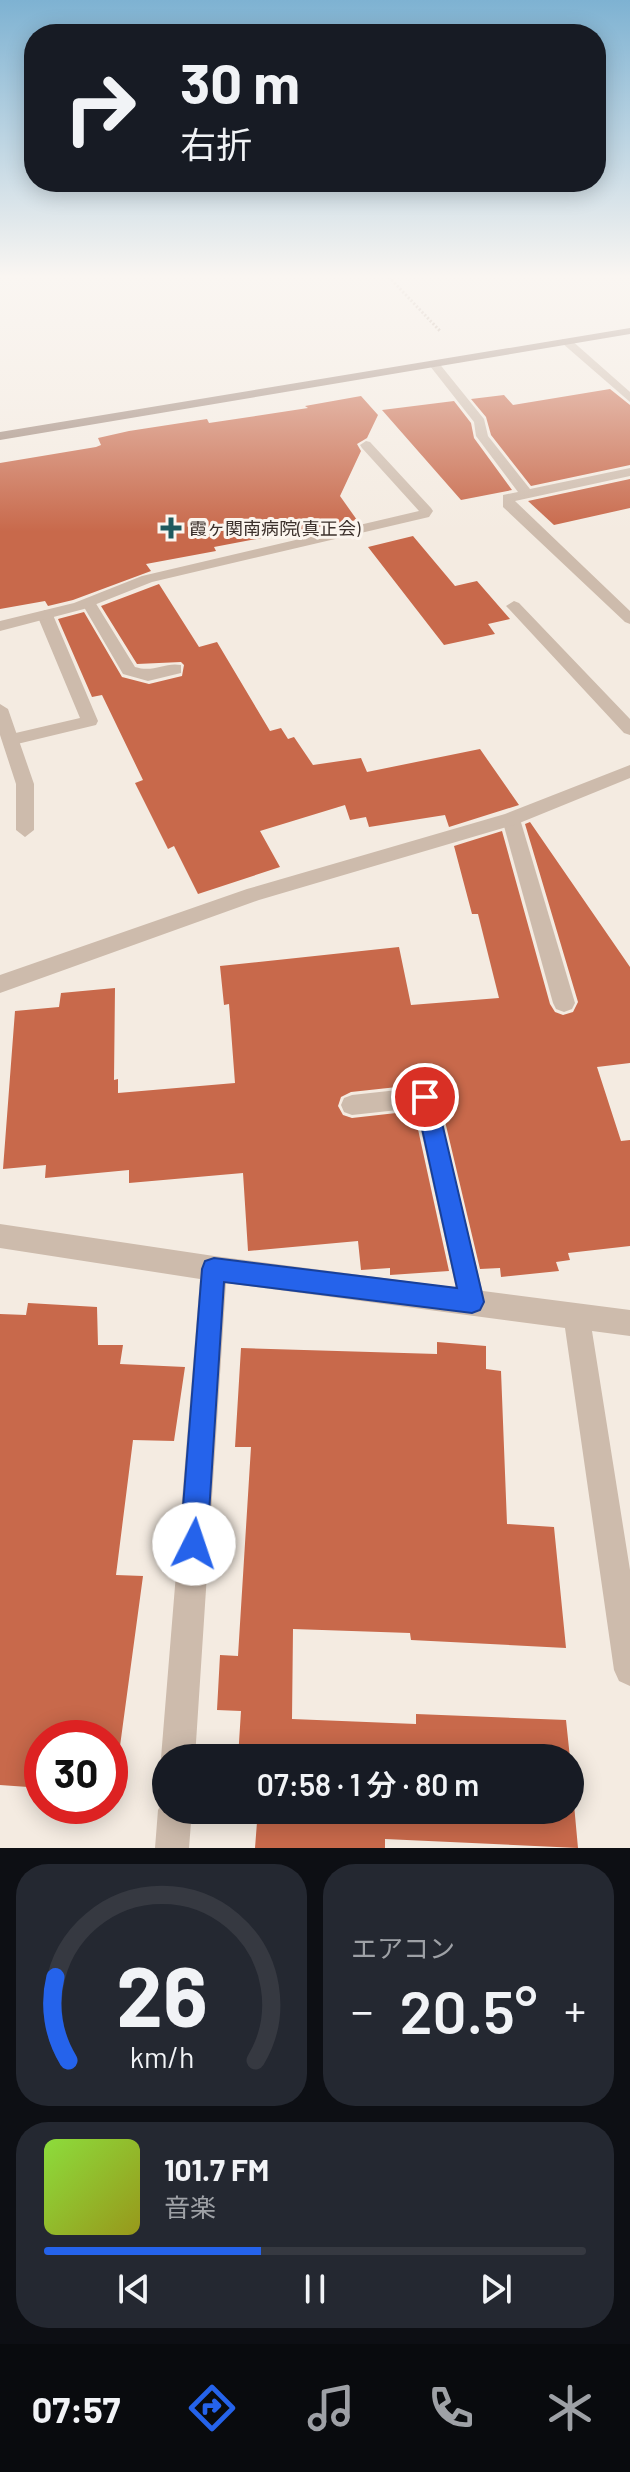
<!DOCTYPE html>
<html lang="ja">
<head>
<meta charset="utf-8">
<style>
  :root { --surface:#171b24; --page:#242831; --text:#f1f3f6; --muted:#9ea1a6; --line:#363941; --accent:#2563eb }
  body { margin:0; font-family:Barlow,"Noto Sans JP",sans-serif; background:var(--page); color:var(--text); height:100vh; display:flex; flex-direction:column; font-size:30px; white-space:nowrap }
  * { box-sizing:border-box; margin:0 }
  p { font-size:26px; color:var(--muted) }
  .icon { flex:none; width:44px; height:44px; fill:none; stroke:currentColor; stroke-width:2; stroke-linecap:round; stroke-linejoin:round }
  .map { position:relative; height:1848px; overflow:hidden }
  .drawer { display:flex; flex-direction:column; gap:16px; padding:16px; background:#0d0f14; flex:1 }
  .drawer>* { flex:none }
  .guide { position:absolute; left:24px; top:24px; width:582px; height:168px; border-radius:32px; box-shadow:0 4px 20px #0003; background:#171b24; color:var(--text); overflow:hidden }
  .speed { position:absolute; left:24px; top:1720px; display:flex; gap:16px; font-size:40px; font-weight:700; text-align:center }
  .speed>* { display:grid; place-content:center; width:104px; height:104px; border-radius:50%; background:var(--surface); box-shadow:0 4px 20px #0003; line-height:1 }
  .speed .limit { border:12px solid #d22; background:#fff; color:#111 }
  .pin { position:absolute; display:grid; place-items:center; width:68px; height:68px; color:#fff; margin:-34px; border:4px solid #fff; border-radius:50%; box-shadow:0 2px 8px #0007 }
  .me { position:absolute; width:88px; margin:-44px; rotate:4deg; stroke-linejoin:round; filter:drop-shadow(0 0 6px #0008) }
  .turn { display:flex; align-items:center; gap:28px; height:168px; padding:0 24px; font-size:36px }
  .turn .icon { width:104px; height:104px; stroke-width:2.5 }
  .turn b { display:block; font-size:56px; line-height:68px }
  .big { font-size:60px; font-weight:600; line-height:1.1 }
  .drawer .card { flex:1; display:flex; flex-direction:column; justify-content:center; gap:12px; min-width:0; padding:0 28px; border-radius:32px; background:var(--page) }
  .drawer .dial { align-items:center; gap:0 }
  .dial svg { height:208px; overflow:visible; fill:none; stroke:var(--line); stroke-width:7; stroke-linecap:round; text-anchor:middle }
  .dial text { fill:var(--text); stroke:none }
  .song { display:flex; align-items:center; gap:24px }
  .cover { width:96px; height:96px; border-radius:12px; background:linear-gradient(135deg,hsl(90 70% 55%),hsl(60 70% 35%)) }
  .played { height:8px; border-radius:4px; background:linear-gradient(90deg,var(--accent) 40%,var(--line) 40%) }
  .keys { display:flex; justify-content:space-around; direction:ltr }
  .heat { display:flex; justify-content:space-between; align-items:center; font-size:44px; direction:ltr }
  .drawer .tiles { flex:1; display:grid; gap:16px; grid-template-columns:1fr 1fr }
  .card:last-child { grid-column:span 2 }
  .trip { position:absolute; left:152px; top:1744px; width:432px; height:80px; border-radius:40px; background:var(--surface); box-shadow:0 4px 20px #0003; font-weight:600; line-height:80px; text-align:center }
  .menu { display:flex; height:128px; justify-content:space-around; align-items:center; background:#090b0e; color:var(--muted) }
  .menu .icon { width:56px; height:56px }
  .menu .on { color:var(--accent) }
  .menu b { font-size:36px; color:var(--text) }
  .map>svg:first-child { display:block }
  .building { fill:#c8694b }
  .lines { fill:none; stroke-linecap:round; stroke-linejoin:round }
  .path { stroke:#b9a596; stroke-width:3; stroke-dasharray:2 2; stroke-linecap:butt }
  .service { fill:#cdbbac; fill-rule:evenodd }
  .minor { fill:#cdbbac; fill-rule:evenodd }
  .secondary { fill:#a18a7d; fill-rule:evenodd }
  .route { fill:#2563eb; stroke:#184099; stroke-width:2 }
  .poi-dot { fill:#1f5a5e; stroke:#fbf5ee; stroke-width:3 }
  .labels { text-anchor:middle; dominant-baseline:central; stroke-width:6; stroke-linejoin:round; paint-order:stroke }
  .far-poi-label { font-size:18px; fill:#3b302b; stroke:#fbf5ee; text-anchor:start }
</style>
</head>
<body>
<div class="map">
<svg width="630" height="1848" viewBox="0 0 630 1848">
  <rect width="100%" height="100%" fill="#f4ebe1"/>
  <g class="building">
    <path d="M610 389 630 405V465L531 486 491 435 486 417 471 399 504 395 513 405Z"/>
    <path d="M361 396 378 415 367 438 357 444 361 451 340 496 357 520 214 547 216 551 146 564 151 571 73 600 48 606 45 601 0 609V463L96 447 101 445 98 438 129 431 207 419 209 423 308 408 305 406Z"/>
    <path d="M454 401 471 423 474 438 512 490 461 500 382 410Z"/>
    <path d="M630 479V508L554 525 528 501Z"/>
    <path d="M413 536 455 586 477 581 510 619 488 624 495 634 444 645 368 547Z"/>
    <path d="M159 584 199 647 217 642 270 731 281 728 288 739 294 737 313 765 361 758 367 772 480 749 519 805 449 827 445 815 369 827 366 817 350 820 345 805 260 831 280 867 198 894 174 846 168 849 135 783 143 780 102 695 92 697 58 619 84 612 122 677 149 684 182 676 184 665 181 662 137 664 101 606Z"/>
    <path d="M530 822 630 967V1063L597 1067 621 1141 630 1140V1246L568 1253 570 1260 556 1262 559 1271 501 1277 500 1268 480 1269 439 1096 434 1087 425 1084 351 1092 341 1097 338 1106 343 1115 352 1118 414 1111 449 1271 390 1275V1268L361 1270 358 1241 248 1251 243 1173 129 1183V1170L45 1178 46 1165 3 1169 15 1011 59 1007 61 993 115 988 114 1080 118 1079V1093L235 1083 229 1004 224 1005 220 966 399 947 411 1005 499 998 478 914H472L454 846 502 831 550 1004 555 1012 563 1015 573 1012 578 1002 525 824Z"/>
    <path d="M28 1303 97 1307 98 1345H123L120 1364 185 1367 174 1441 133 1440 116 1575 143 1576 120 1746 110 1745V1738H42V1788L0 1785V1314L26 1315Z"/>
    <path d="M437 1342 486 1346V1369L501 1371 507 1524 554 1527 566 1648 411 1640 410 1633 293 1629 292 1719 416 1724V1714L566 1720 570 1758H238L241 1711 217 1710 220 1655 238 1656 251 1447H235L241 1348 437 1354Z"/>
    <path d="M570 1761 578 1848 385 1839V1848H255L257 1822 235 1821V1810H570Z"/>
  </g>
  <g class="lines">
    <path class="path" d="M386 274 441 332"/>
    <g class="service">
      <path d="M562 339H570L630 392V402L562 343Z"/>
      <path d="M88 598 95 602 135 667C154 673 164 662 181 665V673L148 681 123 674 81 602Z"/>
      <path d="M514 601 519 603 630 719V735L624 733 509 609 506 606Z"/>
      <path d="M45 610 53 615 98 721 96 725 13 745 4 739 7 735 80 718 37 615Z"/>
      <path d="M511 812 520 819 575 1003 572 1009 564 1012 556 1009 553 1003 502 819Z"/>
      <path d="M425 1087 433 1090 436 1097 485 1302 481 1311 472 1315 463 1311 459 1302 416 1108 352 1115 344 1112 341 1105 344 1098 352 1095Z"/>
    </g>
    <g class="minor">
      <path d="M430 362H438L484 419 488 436 530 489 630 468V476L515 501 630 611V624L625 622 503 507V495L518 492 476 436 474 422 430 366Z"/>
      <path d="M366 441 370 442 431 508 433 511 429 517 152 582 84 609 0 631V621L74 603 142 576 419 511 362 448 360 445Z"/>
      <path d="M0 704 8 709 34 784V830L25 837 16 830V784L0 735Z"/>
      <path d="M630 765V778L517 824 259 900 0 993V975L247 889 505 814Z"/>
      <path d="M0 1224 214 1256 630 1310V1336L592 1331 630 1570V1686L619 1681 614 1670 565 1328 226 1283 195 1758H166V1769L161 1758 200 1279 0 1248Z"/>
      <path d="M166 1797V1810H192L189 1848H155L158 1810Z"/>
    </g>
    <path class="secondary" d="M630 328V334L0 440V432Z"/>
  </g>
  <linearGradient id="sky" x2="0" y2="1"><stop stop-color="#7eb2d2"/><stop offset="0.52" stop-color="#faf6f2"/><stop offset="1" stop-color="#faf6f2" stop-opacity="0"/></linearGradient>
  <rect width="630" height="532" fill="url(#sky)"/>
  <path class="route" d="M425 1088 433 1091 436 1097 484 1302 480 1310 472 1313 224 1282 207 1544 203 1554 194 1558 184 1554 180 1544 202 1269 205 1261 214 1258 457 1288 415 1097 418 1091Z"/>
  <path class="poi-dot" d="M167 516h8v8h8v8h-8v8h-8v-8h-8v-8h8z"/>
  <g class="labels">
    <g class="far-poi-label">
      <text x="189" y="528">霞ヶ関南病院(真正会)</text>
    </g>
  </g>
</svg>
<div class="speed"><div class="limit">30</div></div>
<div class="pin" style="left:425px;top:1097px;background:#d93025"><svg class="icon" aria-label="arrive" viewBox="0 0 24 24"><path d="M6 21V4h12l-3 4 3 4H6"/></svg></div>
<svg class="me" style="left:194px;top:1544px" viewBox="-20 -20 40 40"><circle r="19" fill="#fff"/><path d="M0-13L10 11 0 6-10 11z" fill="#2563eb"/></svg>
<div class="trip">07:58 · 1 分 · 80 m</div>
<div class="guide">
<div class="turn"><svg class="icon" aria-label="right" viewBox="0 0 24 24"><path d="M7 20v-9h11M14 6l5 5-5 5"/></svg><div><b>30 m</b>右折</div></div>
</div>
</div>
<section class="drawer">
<div class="tiles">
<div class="card dial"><svg viewBox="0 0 100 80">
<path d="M14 69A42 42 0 1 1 86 69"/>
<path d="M14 69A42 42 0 0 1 9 37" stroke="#2563eb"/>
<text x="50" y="56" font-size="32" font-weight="700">26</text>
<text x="50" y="72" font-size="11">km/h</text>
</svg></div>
<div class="card"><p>エアコン</p>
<div class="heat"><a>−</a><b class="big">20.5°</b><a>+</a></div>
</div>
<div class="card">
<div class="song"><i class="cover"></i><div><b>101.7 FM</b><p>音楽</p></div></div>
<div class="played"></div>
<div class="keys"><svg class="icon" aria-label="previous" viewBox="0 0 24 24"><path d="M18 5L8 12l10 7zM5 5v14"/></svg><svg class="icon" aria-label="pause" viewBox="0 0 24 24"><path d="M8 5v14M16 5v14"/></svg><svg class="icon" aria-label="next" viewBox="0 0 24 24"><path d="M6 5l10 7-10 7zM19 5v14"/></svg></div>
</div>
</div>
</section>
<nav class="menu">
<b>07:57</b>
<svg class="icon on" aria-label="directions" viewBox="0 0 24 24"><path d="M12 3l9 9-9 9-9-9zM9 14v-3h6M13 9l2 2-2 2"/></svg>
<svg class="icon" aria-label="music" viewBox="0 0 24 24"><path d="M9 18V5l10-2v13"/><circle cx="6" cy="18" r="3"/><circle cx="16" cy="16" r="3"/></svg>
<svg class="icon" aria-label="phone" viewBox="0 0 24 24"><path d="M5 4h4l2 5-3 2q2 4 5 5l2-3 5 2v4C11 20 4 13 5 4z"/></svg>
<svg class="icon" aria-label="climate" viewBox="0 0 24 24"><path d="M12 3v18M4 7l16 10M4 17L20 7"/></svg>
</nav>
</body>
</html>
